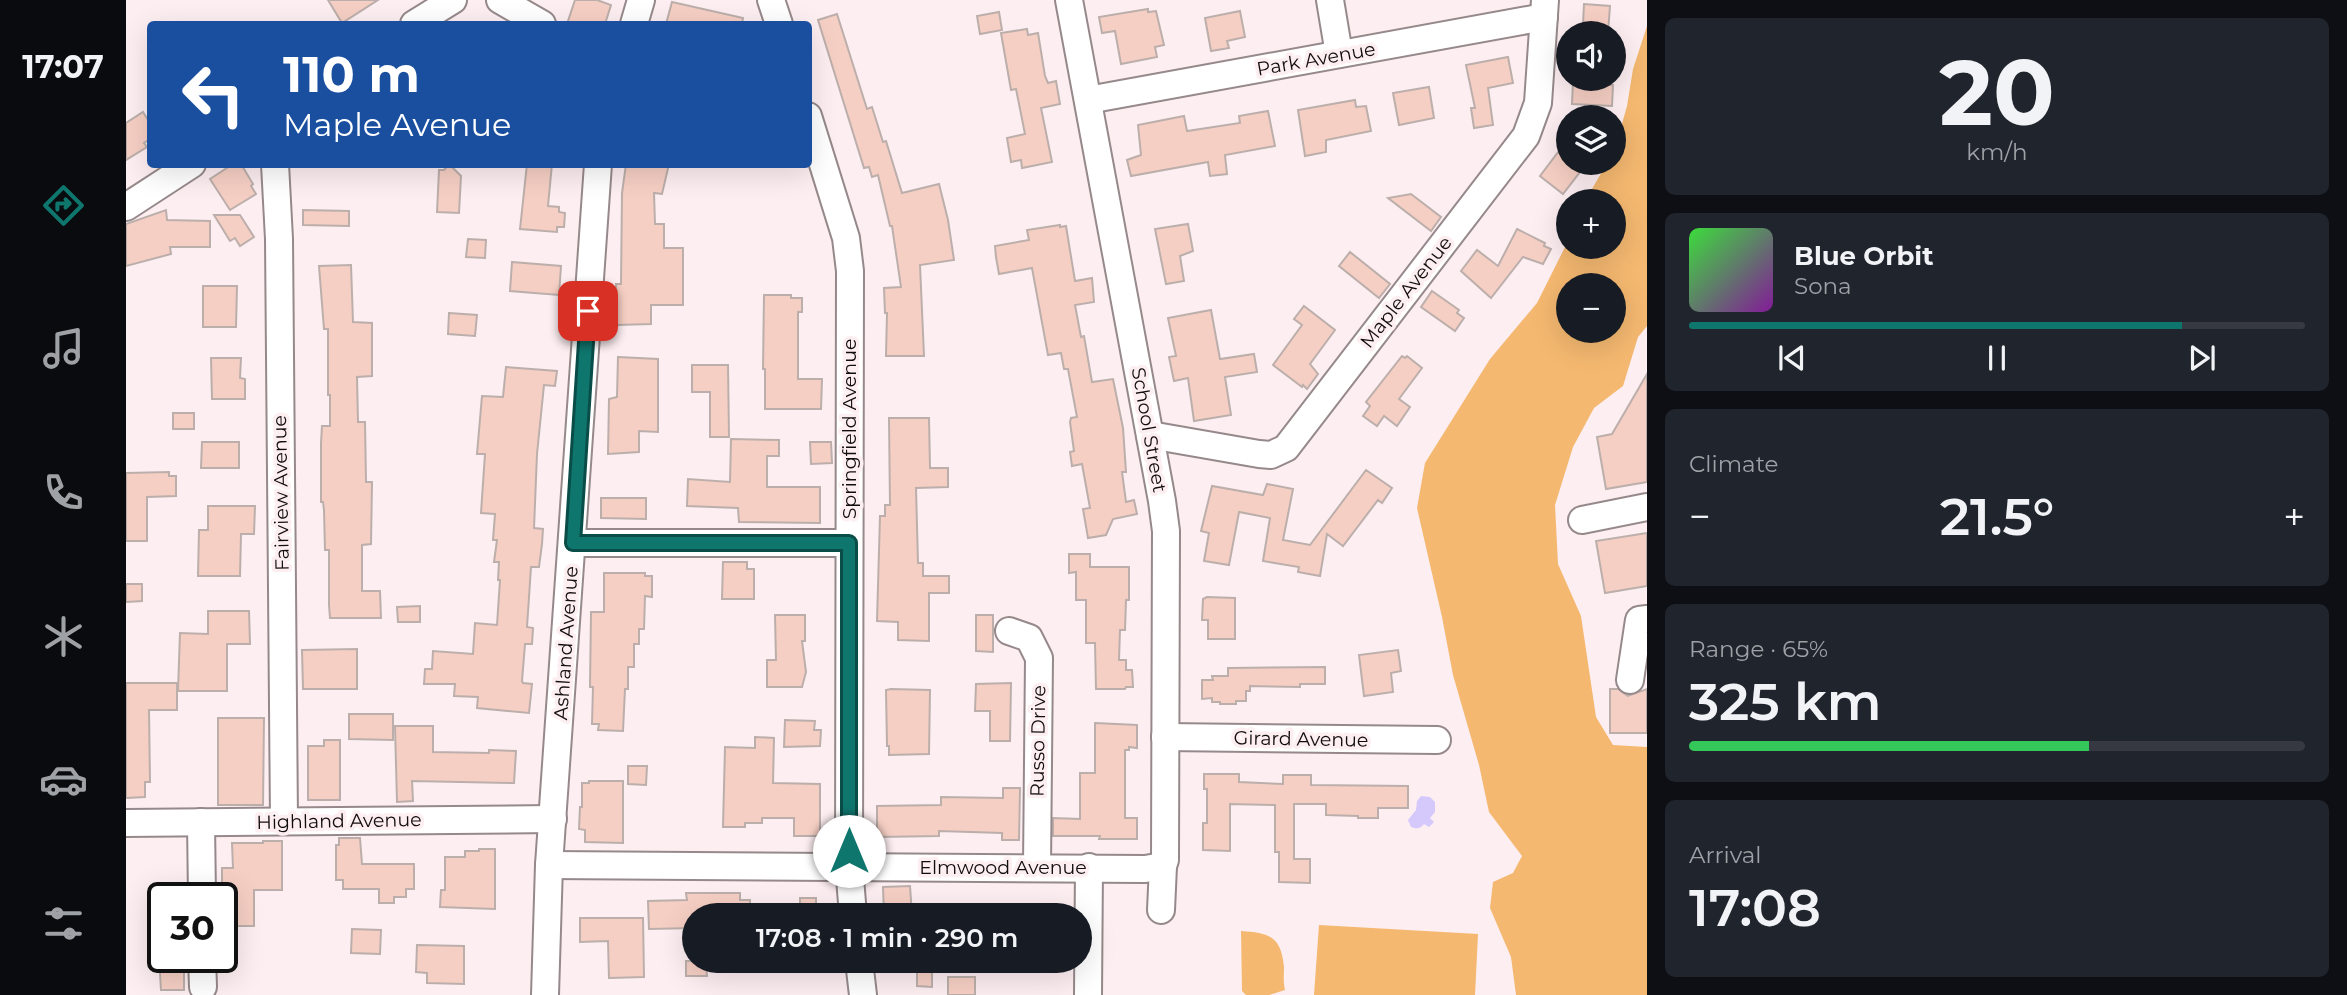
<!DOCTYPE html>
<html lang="en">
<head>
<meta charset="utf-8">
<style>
  :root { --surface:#171b24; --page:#20242c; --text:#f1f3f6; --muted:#9ea1a6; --line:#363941; --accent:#0f766e }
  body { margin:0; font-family:Montserrat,sans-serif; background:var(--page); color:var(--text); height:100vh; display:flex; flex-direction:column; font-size:26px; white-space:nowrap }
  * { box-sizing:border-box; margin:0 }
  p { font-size:23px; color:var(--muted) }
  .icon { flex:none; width:38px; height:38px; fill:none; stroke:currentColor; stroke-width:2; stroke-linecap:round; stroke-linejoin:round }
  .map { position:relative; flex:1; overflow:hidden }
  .panel { display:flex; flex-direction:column; gap:18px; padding:18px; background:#0d0f14; width:700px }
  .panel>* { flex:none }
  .top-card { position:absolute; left:21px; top:21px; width:665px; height:147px; border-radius:7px; box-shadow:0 7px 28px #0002; background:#1a4fa0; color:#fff; overflow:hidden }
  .tools { position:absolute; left:1430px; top:21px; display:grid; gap:14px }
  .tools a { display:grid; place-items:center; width:70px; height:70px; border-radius:50%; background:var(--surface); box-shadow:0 7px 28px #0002; font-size:35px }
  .speed { position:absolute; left:21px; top:882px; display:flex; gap:14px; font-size:35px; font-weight:700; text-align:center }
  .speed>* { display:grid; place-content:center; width:91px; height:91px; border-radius:50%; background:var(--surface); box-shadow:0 7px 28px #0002; line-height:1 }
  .speed .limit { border:4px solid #111; border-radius:10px; background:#fff; color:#111 }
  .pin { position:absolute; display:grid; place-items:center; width:60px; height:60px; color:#fff; margin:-30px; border-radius:14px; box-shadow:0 4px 10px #0006 }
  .me { position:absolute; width:77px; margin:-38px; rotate:0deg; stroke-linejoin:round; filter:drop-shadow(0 0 5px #0008) }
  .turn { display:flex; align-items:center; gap:24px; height:147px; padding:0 21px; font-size:32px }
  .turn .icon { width:91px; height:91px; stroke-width:2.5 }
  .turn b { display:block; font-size:49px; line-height:60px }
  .big { font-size:52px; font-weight:600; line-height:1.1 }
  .panel .widget { flex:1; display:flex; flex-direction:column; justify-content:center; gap:10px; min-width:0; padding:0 24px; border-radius:10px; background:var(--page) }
  .panel .dial { align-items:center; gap:0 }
  .dial b { font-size:91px; line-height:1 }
  .song { display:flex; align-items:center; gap:21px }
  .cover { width:84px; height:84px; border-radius:10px; background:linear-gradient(135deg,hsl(120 70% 55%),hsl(290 70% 35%)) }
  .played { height:7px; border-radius:4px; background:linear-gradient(90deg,var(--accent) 80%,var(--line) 80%) }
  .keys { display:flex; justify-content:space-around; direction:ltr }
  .heat { display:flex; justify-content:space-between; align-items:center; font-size:38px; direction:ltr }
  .charge { height:10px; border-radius:5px; background:linear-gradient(90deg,#34c759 65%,var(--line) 0) }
  .trip { position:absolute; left:556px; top:903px; width:410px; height:70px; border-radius:35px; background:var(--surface); box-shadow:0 7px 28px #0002; font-weight:600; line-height:70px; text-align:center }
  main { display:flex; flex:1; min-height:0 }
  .dock { display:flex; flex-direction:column; width:126px; justify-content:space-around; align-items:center; background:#090b0e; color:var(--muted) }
  .dock .icon { width:49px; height:49px }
  .dock .active { color:var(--accent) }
  .dock b { font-size:32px; color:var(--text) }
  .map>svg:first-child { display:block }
  .green { fill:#f4b870; fill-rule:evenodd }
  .water { fill:#d5c9fb }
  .building { fill:#f6cfc4; stroke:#bcafab; stroke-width:2 }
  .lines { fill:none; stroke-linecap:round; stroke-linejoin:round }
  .minor-casing { stroke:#96898b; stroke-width:30 }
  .minor { stroke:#fff; stroke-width:26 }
  .route-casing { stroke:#0a4d48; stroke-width:18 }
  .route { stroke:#0f766e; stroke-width:12 }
  .labels { text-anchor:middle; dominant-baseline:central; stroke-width:7; stroke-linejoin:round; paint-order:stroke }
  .street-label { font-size:19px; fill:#110c0d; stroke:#fdeef1 }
</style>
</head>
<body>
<main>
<nav class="dock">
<b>17:07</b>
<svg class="icon active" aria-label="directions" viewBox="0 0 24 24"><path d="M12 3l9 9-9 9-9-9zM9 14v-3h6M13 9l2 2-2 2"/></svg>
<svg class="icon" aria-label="music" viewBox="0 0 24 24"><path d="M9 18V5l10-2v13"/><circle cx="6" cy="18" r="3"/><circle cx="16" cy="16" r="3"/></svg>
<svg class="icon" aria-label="phone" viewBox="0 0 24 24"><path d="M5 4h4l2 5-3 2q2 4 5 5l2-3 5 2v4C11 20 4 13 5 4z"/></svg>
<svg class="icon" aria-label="climate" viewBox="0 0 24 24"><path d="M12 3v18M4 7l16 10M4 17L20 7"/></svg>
<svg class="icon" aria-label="car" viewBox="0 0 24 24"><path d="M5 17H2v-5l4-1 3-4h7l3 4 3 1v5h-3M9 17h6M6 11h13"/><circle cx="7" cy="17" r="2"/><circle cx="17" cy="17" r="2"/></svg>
<svg class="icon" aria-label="filters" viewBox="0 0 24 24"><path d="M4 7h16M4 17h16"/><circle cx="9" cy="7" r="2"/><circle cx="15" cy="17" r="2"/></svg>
</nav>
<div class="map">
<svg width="1521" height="995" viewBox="0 0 1521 995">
  <rect width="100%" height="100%" fill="#fdeef1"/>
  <g class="green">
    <path d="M1521 26V326L1512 337 1497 386 1468 408 1447 447 1429 505 1432 564 1455 616 1470 717 1487 745 1521 747V995H1390L1385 957 1364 908 1367 882 1387 873 1396 856 1363 812 1353 765 1327 675 1316 617 1291 508 1299 463 1364 359 1411 303 1442 241V247H1488V201H1459L1481 163H1488V152L1501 106 1507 69ZM1442 285H1488V331H1442Z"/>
    <path d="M1193 925 1352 934 1349 995H1188Z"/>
    <path d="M1115 931C1142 933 1155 935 1158 967 1158 975 1157 981 1159 990L1143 995H1120L1116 991Z"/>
  </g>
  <path class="water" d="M1295 796 1304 797 1309 802V812L1304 818 1308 822 1303 827 1298 824C1294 829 1291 829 1285 827L1282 820 1290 810 1291 801Z"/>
  <g class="building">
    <path d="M202 0H252L216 23Z"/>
    <path d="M449 0H471L485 5 479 24H441Z"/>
    <path d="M546 2 617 18 616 24H540Z"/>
    <path d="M1458 4 1484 6 1482 33H1460V24H1457Z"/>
    <path d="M1022 9V12L1030 11 1038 45 1029 47 1031 57 995 64 989 31 976 33 973 17Z"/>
    <path d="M1114 11 1119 37 1101 41 1103 48 1085 51 1079 18Z"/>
    <path d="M873 12 876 30 854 34 851 16Z"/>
    <path d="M711 14 741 109 746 107 757 142 760 141 776 193 813 184 822 220 828 260 794 265 798 356H760L761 313H759L758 288 775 287 766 226H764L752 175 746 177 743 167 738 168 692 20Z"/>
    <path d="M901 29 902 35 912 33 919 76 922 83 930 81 934 104 915 108 926 162 896 168 895 160 885 162 881 138 899 134 890 89 885 90 875 33Z"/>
    <path d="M1382 57 1387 83 1362 88 1367 125 1348 128 1345 108H1349L1340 65Z"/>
    <path d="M1447 82 1487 85 1486 106 1446 104Z"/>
    <path d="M1303 87 1308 118 1273 125 1267 93Z"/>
    <path d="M1229 100 1230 107 1240 106 1245 131 1200 140V152L1179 156 1172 110Z"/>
    <path d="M1142 111 1149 146 1099 155 1101 174 1084 176 1082 162 1005 176 1001 160 1015 155 1012 125 1058 116 1061 131 1114 123 1113 116Z"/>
    <path d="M17 112 24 123V139L18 143 21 147 0 160V123Z"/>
    <path d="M1442 139V163H1461L1437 194 1414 176Z"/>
    <path d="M107 164H115L127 184 125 186 130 194 104 210 84 179Z"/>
    <path d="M323 164 335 176 333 213 311 212 313 170H318Z"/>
    <path d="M401 164H426L422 206 433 207V212L439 213 438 227H431V232L394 229Z"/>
    <path d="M500 164H543L536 194 528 193 529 224H538V248H557V305H525V324L491 325 490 284H495L496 193Z"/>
    <path d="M1285 194 1315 217 1305 231 1262 198Z"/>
    <path d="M40 210 41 220 84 221V247H44L45 254 0 266V224Z"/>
    <path d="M177 210 223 211V226L177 225Z"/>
    <path d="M88 215H114L128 237 114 246 109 238 104 241Z"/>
    <path d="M1062 224 1067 251 1054 256 1058 281 1040 284 1029 229Z"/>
    <path d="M934 225V227L940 226 949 281 966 278 968 302 949 305 955 337 958 336 966 382 987 379 997 428 1000 472H996L1000 502 1008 500 1011 514 987 519 980 535 962 538 957 509 964 508 956 464 946 466 944 452 948 451 944 422 945 418 951 417 942 369H938L935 353 922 355 906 268 873 274 870 257 869 246 903 240 901 230Z"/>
    <path d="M1391 229 1419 243 1418 246 1425 249 1417 264 1397 257 1365 298 1335 271 1351 250 1372 266Z"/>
    <path d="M342 239 360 240 359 258 340 257Z"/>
    <path d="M1224 252 1264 284 1253 298 1213 266Z"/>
    <path d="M386 262 435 266 433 295 384 291Z"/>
    <path d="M225 265 227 322 246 323V376L231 377 232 422H239L240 482H246L245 544 236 545V591H254L255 618H204L203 605V550H199L198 510 197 502H195V443L196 426H204V395H202V329H198L193 266Z"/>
    <path d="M77 286H111L110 327H77Z"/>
    <path d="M1306 291 1333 310 1331 313 1338 318 1329 331 1295 307Z"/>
    <path d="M638 295H665V298H676V312H672V379H696L695 409H639V369H637Z"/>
    <path d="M1178 306 1209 330 1184 364 1192 374 1181 389 1177 385 1176 387 1147 365 1176 325 1168 319Z"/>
    <path d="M1085 310 1094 359 1128 354 1131 372 1099 377 1105 415 1068 421 1062 378 1048 381 1043 357 1050 356 1042 318Z"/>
    <path d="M323 313 351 315 349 336 322 334Z"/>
    <path d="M1276 356 1279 358 1281 356 1296 368 1273 399 1284 407 1271 426 1258 416 1251 426 1237 416 1244 406 1240 402Z"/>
    <path d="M492 357 532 359V432L513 431V452L482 454 483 399 491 397Z"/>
    <path d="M85 358H115L114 378 119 379V399H86Z"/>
    <path d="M566 365H602L603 437H584V392H566Z"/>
    <path d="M380 367 431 371 429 386 418 385 411 454 408 528 417 529 416 544 413 567H405L401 627 407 628 406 644H399L396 681 397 683 406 684 403 713 351 708 352 697 328 696 329 684H298L299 669H306L307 651 347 654 349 623 371 625 374 580H372L373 562H368L371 540H367L369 514 355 513 359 454H351L356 396 377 397Z"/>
    <path d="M1521 374V482L1480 489 1471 437 1486 434Z"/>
    <rect x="47" y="413" width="21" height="16"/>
    <path d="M763 418H803L804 468H822V487L790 488 792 563H797V576H823V593H803V641L772 640V622L751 621 754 516H759V505H764Z"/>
    <path d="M605 439 653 440V456H641V487H694V523L613 522 612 508 561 506 562 479 604 482Z"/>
    <path d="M76 442H113V468H75Z"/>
    <path d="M684 442H705L706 463 685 464Z"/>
    <path d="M1240 470 1266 488 1256 503 1252 500 1217 546 1201 534 1194 576 1172 572 1173 567 1137 561 1144 518 1113 512 1103 565 1078 561 1083 533 1075 531 1086 486 1137 495 1141 484 1167 489 1157 540 1184 545Z"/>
    <path d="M43 472V476H50V496L21 497V541H0V473Z"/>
    <path d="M475 498H520V519L475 518Z"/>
    <path d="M82 506H129L128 534H115L114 576H72L73 530H82Z"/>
    <path d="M1521 533V586L1479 593 1470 541Z"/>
    <path d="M943 554H964V567H1003V600H1000L999 630H994L993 660H1000V670H1006L1007 687H1000L999 689H970L969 643H960V600H950V572L943 573Z"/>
    <path d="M597 562H621V569H628V599H596Z"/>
    <path d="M478 573H519V576H526V597L519 596 518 629H513V644H508V667H502V689H499L497 731 472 730 473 724H466L467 687H464L465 612H478Z"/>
    <path d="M0 584H16V601L0 602Z"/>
    <path d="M1081 597 1109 598V639H1082V620H1076L1077 599Z"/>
    <path d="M294 606V622H272L271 607Z"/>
    <path d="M82 611H123L124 644H101V691H52L54 633 82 634Z"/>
    <path d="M649 615H679V641H676L680 672 676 687H641V660H650Z"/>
    <path d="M850 615H867V652L850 651Z"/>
    <path d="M231 649V689H177L176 650Z"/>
    <path d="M1272 650 1275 671 1265 673 1267 692 1238 696 1233 655Z"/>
    <path d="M1199 667V684H1174V687L1124 686V691H1120V701H1110V704H1094V702H1086V698L1076 699V680H1087L1086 676H1102V668Z"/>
    <path d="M0 683H51V710H23L24 782H19V797L0 798Z"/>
    <path d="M885 683 884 741H864V711H849L850 684Z"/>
    <path d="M765 689 804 690 803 754 763 755V746H761L760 690Z"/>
    <path d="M1484 689H1492L1502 696 1521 689V733H1484Z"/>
    <path d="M223 714H267V740L223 739Z"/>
    <path d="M92 718H138L137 805H92Z"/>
    <path d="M659 720 689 721 688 730H695L694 746 658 747Z"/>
    <path d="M969 723 1011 725V748L1003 747V750H999V818H1011V839H973L974 836H927V818L954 819V773H969Z"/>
    <path d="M269 726H307V752L363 753V750L390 751 388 783 286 781 287 801 271 802Z"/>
    <path d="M629 737 648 738 647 783 694 784V836H668V818H636V823H619V827H597L599 747 629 748Z"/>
    <path d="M198 740H214V800H182V746H198Z"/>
    <path d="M502 766H521L520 785 502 784Z"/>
    <path d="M1078 774H1113V782L1157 784V775H1185V785L1282 786V808H1252V818H1232V816L1200 815V804H1168V859H1184V883L1153 882V852H1149V805L1104 804V851L1077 850V823H1081V789H1078Z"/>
    <path d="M463 781H497V843L459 842V830L453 829 454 807H456V783H463Z"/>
    <path d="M877 788H894L893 840H876V833L813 831V836L751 837V806L815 805V797L877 798Z"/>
    <path d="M213 838H234L236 864H288V889H280V897H268V903H253V889H217V880H210V845H213Z"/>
    <path d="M137 841H156V890H128V926H104V885H96V868H107L106 843H137Z"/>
    <path d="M353 849H369V909L314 907 315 890H319V857H339V851H353Z"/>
    <path d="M784 886 786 915H758L757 887Z"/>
    <path d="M560 893H614V900H624V915H569V928L523 929 522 901 561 900Z"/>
    <rect x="674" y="898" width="16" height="17"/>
    <path d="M454 918H517L518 977 483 978 482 941 454 942Z"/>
    <path d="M226 929 255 930 254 954 225 953Z"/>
    <path d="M291 945 338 946V984L301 983V973L290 972Z"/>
    <path d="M33 957H58V990H35Z"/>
    <path d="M560 961H580L581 976H560Z"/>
    <path d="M791 961H806V987L791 986Z"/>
    <rect x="822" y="977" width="27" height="18"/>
  </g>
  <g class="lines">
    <defs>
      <g id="minor">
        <path d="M374 0 416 24"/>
        <path d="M645 0 653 24"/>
        <path d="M943 0 1036 501 1040 531 1039 860 1037 866 1035 910"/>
        <path d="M1204 0 1213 54"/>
        <path d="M288 24 327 0"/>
        <path d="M508 24 515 0"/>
        <path d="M962 100 1418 17"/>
        <path d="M682 116 720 238 724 271 723 866 727 915"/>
        <path d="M149 164 153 239 158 821"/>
        <path d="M0 207 66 164"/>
        <path d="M1024 435 1133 454 1145 455 1160 448 1400 136 1412 103 1419 0"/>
        <path d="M1456 520 1521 507"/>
        <path d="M447 543H723"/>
        <path d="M883 631 903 638 913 658 911 867"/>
        <path d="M1504 680 1513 620 1521 619"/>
        <path d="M1039 737 1311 740"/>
        <path d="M75 822 76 898"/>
        <path d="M0 823 427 819"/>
        <path d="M423 865 1019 869 1037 866"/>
        <path d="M76 957 77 987"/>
        <path d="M733 961 737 995"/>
        <path d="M419 995 423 865 472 164"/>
        <path d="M962 995 963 867"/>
      </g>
    </defs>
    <use href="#minor" class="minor-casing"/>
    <use href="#minor" class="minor"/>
  </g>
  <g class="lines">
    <defs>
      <path id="route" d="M462 311 447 543H723V851"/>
    </defs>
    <use href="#route" class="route-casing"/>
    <use href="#route" class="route"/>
  </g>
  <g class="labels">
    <g class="street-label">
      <text transform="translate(1190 59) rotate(-10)">Park Avenue</text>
      <text transform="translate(1280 292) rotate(-52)">Maple Avenue</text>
      <text transform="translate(723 429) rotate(-90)">Springfield Avenue</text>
      <text transform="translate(1023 430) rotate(80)">School Street</text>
      <text transform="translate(155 493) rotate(-91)">Fairview Avenue</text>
      <text transform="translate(440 643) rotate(-86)">Ashland Avenue</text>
      <text transform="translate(1175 739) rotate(1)">Girard Avenue</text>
      <text transform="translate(912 741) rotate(-89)">Russo Drive</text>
      <text transform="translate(213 821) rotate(-1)">Highland Avenue</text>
      <text x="877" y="867">Elmwood Avenue</text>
    </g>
  </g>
</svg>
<div class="tools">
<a><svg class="icon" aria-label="sound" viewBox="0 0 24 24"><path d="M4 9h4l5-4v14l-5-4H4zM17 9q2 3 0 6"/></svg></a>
<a><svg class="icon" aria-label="layers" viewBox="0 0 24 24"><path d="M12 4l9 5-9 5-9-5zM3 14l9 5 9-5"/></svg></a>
<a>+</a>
<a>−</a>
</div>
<div class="speed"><div class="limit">30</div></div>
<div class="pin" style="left:462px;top:311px;background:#d93025"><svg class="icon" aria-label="arrive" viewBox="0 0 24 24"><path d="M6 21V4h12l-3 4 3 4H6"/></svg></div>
<svg class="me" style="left:723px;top:851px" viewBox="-20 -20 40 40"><circle r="19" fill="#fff"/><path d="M0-13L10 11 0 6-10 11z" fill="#0f766e"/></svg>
<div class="trip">17:08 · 1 min · 290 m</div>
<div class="top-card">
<div class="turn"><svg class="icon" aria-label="left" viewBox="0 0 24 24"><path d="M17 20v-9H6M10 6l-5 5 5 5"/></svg><div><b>110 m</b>Maple Avenue</div></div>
</div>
</div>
<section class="panel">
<div class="widget dial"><b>20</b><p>km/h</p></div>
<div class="widget">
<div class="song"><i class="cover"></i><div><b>Blue Orbit</b><p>Sona</p></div></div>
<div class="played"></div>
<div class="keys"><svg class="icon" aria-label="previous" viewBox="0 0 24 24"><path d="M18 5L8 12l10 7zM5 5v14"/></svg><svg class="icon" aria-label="pause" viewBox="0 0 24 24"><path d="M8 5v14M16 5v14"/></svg><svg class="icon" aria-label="next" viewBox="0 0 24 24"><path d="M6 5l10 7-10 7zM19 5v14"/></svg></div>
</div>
<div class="widget"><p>Climate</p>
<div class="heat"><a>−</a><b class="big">21.5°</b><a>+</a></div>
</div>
<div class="widget"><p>Range · 65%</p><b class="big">325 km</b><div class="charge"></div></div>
<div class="widget"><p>Arrival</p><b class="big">17:08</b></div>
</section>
</main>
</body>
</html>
